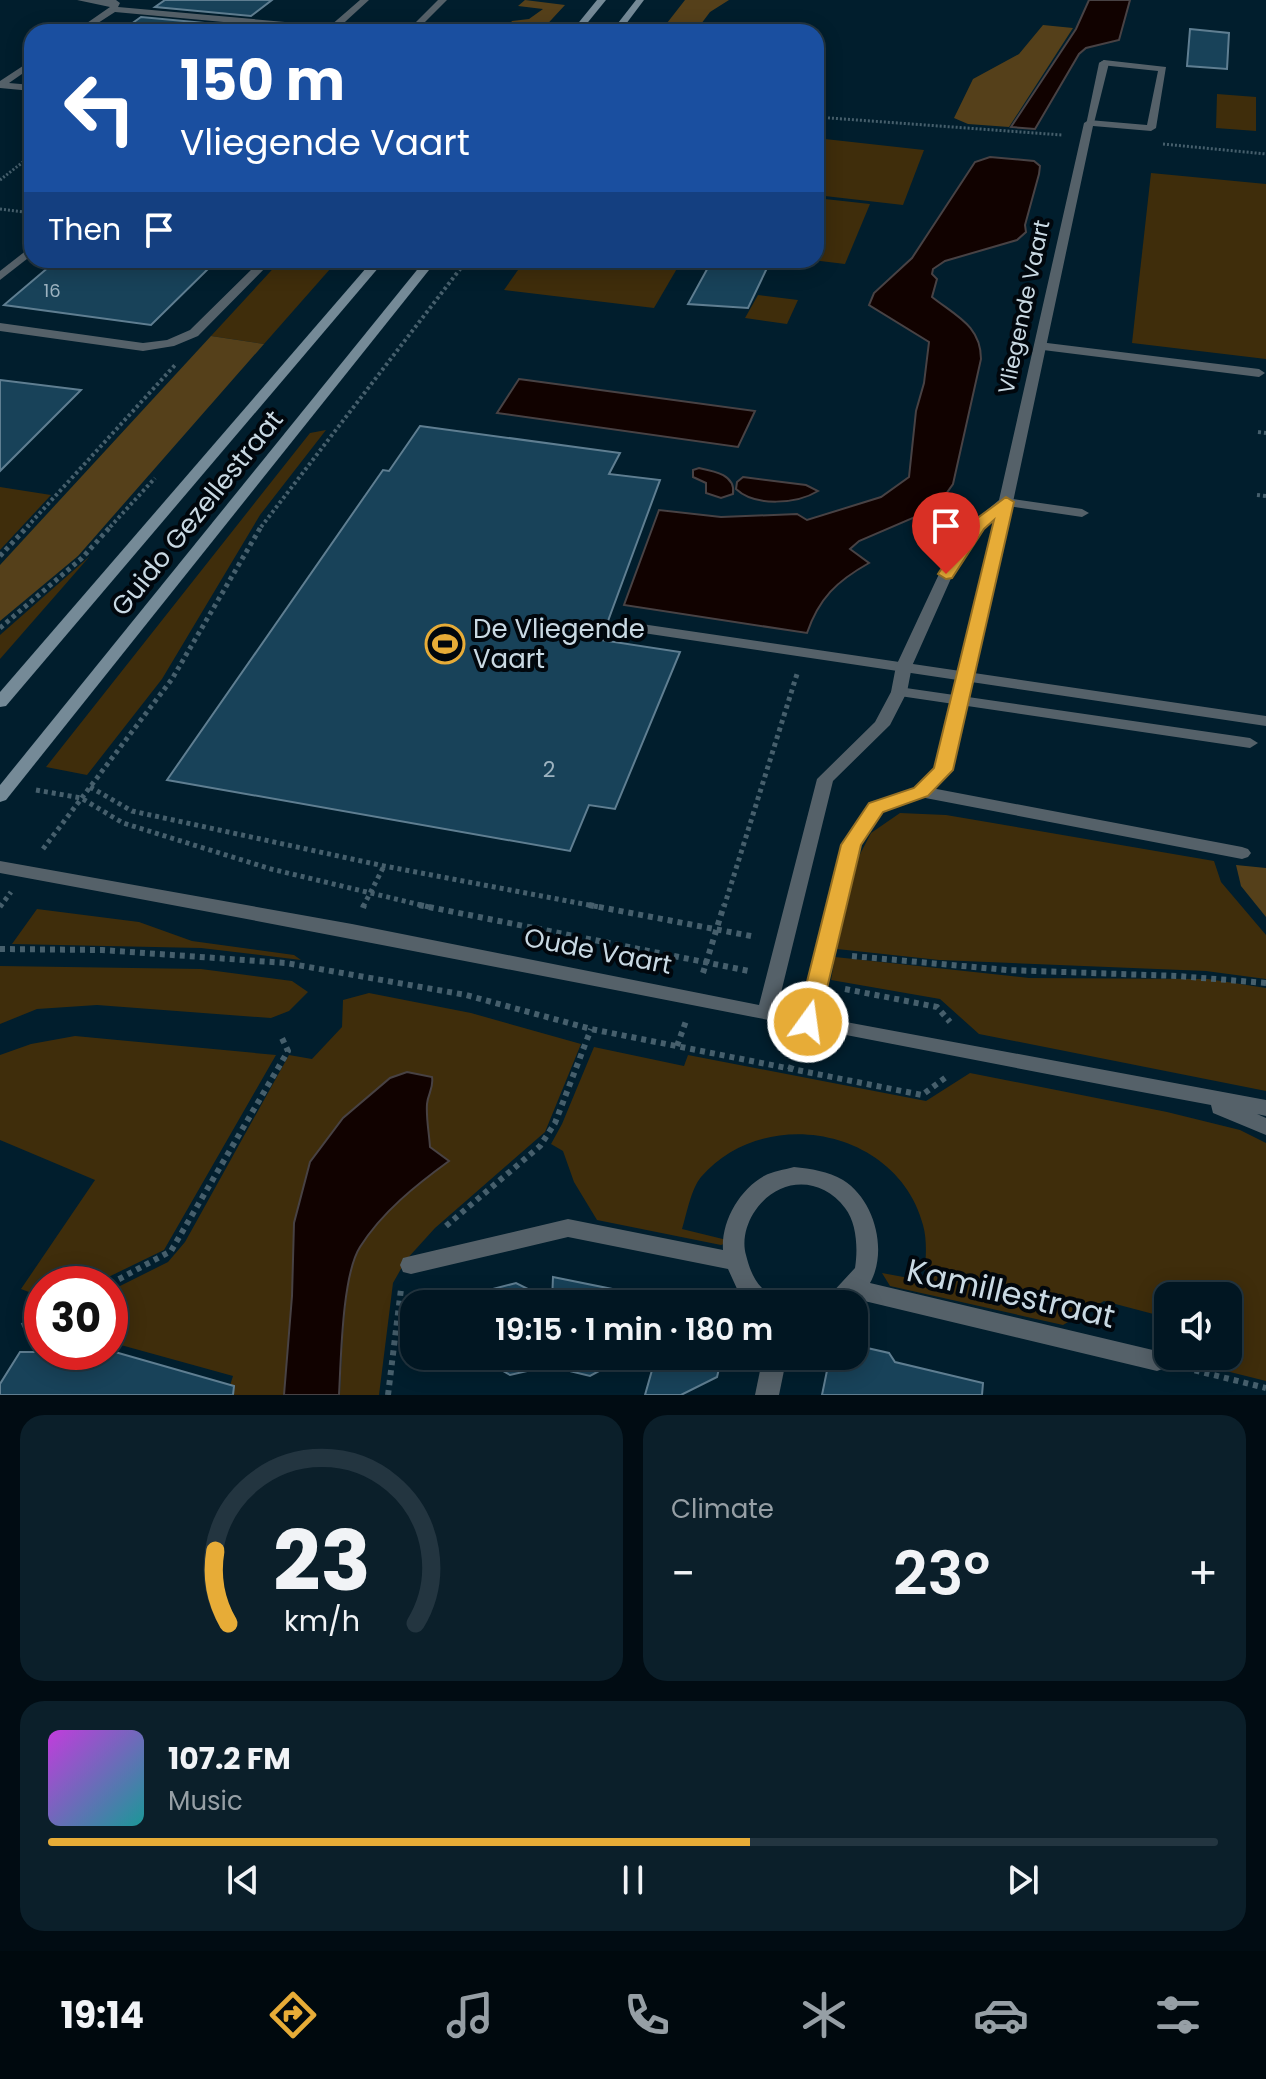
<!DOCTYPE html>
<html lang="en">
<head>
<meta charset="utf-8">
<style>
  :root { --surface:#011622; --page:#0b1f2a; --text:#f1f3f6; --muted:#969fa5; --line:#233540; --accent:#e7ac37 }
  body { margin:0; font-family:Poppins,sans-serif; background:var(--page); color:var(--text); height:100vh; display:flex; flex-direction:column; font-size:30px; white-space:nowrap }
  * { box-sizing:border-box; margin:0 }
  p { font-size:26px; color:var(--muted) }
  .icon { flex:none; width:44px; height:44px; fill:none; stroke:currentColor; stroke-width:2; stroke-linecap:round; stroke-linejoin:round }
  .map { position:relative; height:1395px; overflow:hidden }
  .details { display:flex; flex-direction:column; gap:20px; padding:20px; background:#010c13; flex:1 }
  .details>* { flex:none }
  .hud { position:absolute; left:24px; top:24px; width:800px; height:244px; border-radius:24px; box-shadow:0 4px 20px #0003,0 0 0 2px var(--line); background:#1a4fa0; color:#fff; overflow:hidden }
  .buttons { position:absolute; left:1154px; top:1282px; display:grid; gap:16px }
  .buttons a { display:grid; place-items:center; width:88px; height:88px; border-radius:16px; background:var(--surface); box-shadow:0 4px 20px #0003,0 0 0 2px var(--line); font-size:40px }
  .speed { position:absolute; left:24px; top:1266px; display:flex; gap:16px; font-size:40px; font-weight:700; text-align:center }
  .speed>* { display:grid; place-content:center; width:104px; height:104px; border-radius:50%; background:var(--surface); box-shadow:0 4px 20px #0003,0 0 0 2px var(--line); line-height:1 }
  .speed .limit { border:12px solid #d22; background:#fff; color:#111 }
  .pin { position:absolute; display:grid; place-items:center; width:68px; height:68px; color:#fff; margin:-82px -34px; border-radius:50% 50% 50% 0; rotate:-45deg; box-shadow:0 0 8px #0007 }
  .pin .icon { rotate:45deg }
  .me { position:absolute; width:88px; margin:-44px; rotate:14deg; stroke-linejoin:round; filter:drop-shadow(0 0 6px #0008) }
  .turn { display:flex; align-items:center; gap:28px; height:168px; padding:0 24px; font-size:36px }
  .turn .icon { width:104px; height:104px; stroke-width:2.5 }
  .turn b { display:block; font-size:56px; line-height:68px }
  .then { display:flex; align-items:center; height:76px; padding:0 24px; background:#0003; gap:16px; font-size:30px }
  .big { font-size:60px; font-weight:600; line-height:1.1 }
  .details .widget { flex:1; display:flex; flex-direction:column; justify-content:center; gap:12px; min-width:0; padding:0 28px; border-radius:24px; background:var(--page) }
  .details .dial { align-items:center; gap:0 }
  .dial svg { height:208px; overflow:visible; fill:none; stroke:var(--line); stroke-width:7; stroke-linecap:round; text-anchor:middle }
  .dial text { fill:var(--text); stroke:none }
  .song { display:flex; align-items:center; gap:24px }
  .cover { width:96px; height:96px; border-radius:12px; background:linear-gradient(135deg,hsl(290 70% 55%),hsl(180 70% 35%)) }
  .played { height:8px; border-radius:4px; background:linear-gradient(90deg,var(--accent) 60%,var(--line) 60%) }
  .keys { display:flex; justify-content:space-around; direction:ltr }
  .heat { display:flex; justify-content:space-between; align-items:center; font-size:44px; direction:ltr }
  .details .tiles { flex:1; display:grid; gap:20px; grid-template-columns:1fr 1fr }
  .widget:last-child { grid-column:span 2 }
  .trip { position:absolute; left:400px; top:1290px; width:468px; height:80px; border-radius:24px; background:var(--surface); box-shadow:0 4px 20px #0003,0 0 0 2px var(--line); font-weight:600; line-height:80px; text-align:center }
  .tabs { display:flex; height:128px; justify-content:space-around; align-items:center; background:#00090e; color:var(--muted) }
  .tabs .icon { width:56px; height:56px }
  .tabs .current { color:var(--accent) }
  .tabs b { font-size:36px; color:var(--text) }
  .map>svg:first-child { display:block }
  .green { fill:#3f2d0b; fill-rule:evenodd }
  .forest { fill:#55401a }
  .water { fill:#110200; stroke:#484244; stroke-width:2 }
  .building { fill:#184259; stroke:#5f7e91; stroke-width:2 }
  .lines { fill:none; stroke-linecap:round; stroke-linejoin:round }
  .path-far3 { stroke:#465f6c; stroke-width:3; stroke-dasharray:2 2; stroke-linecap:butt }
  .path-far2 { stroke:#465f6c; stroke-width:4; stroke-dasharray:3 3; stroke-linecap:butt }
  .path-far1 { stroke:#465f6c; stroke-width:5; stroke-dasharray:4 4; stroke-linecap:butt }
  .path { stroke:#465f6c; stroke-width:6; stroke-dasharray:5 5; stroke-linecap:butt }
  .service { fill:#556169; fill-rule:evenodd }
  .pedestrian { fill:#556169; fill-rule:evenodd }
  .minor { fill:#556169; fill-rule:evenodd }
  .secondary { fill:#758a97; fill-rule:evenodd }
  .route { fill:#e7ac37; stroke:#967024; stroke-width:2 }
  .labels { text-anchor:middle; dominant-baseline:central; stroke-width:8; stroke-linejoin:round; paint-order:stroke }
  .far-number-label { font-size:18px; fill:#9db3c0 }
  .far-street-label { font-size:22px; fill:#c9d9e3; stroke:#01070d }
  .number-label { font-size:22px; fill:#9db3c0 }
  .street-label { font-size:26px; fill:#c9d9e3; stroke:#01070d }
  .poi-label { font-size:26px; fill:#c9d9e3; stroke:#01070d; text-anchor:start }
  .near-street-label { font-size:32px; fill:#c9d9e3; stroke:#01070d }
</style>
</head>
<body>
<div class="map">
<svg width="1266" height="1395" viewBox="0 0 1266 1395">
  <rect width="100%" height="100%" fill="#011e2d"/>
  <g class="green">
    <path d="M1217 94 1256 97V131L1216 128Z"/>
    <path d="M816 138 924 150 903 205 816 195Z"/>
    <path d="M1151 173 1266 184V359L1132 343Z"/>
    <path d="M816 198 870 204 845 264 812 260H816Z"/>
    <path d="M281 260H338L264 344 211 336Z"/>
    <path d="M525 260H682L654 308 504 290Z"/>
    <path d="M758 295 798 300 787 324 745 318Z"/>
    <path d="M326 430 260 515 162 679 87 775 46 767 310 433Z"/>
    <path d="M0 487 51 495 0 550Z"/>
    <path d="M90 556 0 659V635Z"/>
    <path d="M900 813 946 815 1214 861 1221 882 1266 935V979L1206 971 939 960 837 949 859 856 871 833Z"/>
    <path d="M37 909 139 922 192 941 294 955 301 960 201 948 12 944Z"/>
    <path d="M835 957 1029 978 1208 979 1266 988V1091L979 1034 940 999 831 980Z"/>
    <path d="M0 966 201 969 292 981 308 992 289 1011 271 1018 97 1005 37 1009 0 1024Z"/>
    <path d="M369 993 471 1013 581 1044 545 1132 435 1228 406 1260 393 1283 379 1395H340C342 1361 343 1274 359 1247 382 1212 416 1185 449 1161L430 1147C429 1133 426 1119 427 1104 428 1094 434 1088 432 1077L408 1072 390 1078 294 1223 292 1296 284 1395H227L233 1376 110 1342V1291L168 1262 185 1242 289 1055 312 1059 342 1027 343 1000Z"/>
    <path d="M75 1036 276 1055 164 1250 94 1284H42V1297L21 1289 95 1180 0 1140V1055L31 1044Z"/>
    <path d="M594 1047 684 1066 688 1055 926 1101 970 1073 1167 1112 1240 1130 1266 1143V1381L1158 1354 1161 1316 1104 1301 1063 1325 890 1286 882 1273 925 1281C925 1263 928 1242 923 1225 898 1129 765 1103 701 1177 691 1189 687 1213 682 1229L731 1241 721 1245 597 1220 574 1182 563 1151 551 1144 562 1124ZM1168 1296H1228V1356H1168Z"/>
  </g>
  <g class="forest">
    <path d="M525 0 565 5 540 32 506 29 512 21 529 19 543 9 518 6Z"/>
    <path d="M685 0H729L710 12 695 32H660Z"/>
    <path d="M1043 25 1073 28 1009 127 968 124 954 118 973 79 1019 54Z"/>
    <path d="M211 336 264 344 78 556 0 621V565Z"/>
    <path d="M1236 865 1266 868V917L1241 886Z"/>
  </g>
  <g class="water">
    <path d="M1089 0H1130L1119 40 1086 48 1079 54 1035 129 1011 127 1076 29Z"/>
    <path d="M990 157 1034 161 1040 166 1039 174 1025 225 1026 232 1017 240 945 261 933 269 932 274 937 279 932 297C956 316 981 326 981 359L953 484 936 508 859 541 850 549 869 563C837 581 819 598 807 633L624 605 659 510 721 517 797 514 807 520 881 497 909 477 916 411 924 383 929 342 869 305 874 293 912 258 975 162Z"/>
    <path d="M519 379 755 411 738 447 497 413Z"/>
    <path d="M699 468C714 471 736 475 733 494L721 498 706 493V483L693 477V470Z"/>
    <path d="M743 477 806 485 818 491C797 504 755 507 736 489L737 482Z"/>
    <path d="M407 1072 432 1077C434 1088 428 1093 427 1104 426 1118 429 1132 430 1147L449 1161C416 1185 382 1212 360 1247 342 1275 341 1360 339 1395H284L292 1296 294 1223 310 1162 343 1118 390 1078Z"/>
  </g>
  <g class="building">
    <path d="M165 0H272L251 16 155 7Z"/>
    <path d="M141 17 237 26 230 32H120Z"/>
    <path d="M1190 29 1229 33 1227 69 1187 66Z"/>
    <path d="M57 260H153L210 267 151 325 4 305Z"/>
    <path d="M711 262 767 268 748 308 688 304Z"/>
    <path d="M0 380 81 390 0 471Z"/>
    <path d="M420 426 620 453 609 474 660 480 601 640 680 652 615 809 589 805 570 851 167 780 383 470 389 471Z"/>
    <path d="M553 1277 617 1290 622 1299 644 1304H459L468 1302 474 1294 516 1283 552 1301Z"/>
    <path d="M854 1345 889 1353 895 1362 983 1383 982 1395H822L830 1356H854Z"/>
    <path d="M20 1352H115L234 1386 233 1395H0V1384Z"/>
    <path d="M458 1356H627L590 1376 549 1366 510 1375 477 1356 459 1360Z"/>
    <path d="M656 1356H722L717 1377 681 1395H645Z"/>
  </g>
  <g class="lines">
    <g class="path-far3">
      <path d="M816 117 1062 135"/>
      <path d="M1163 144 1266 154"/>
      <path d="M0 180 32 155"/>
      <path d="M0 209 32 213"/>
    </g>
    <g class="path-far2">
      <path d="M1258 432 1266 433"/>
      <path d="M1257 495 1266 496"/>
      <path d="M27 527 175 365"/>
      <path d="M110 527 155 478"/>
      <path d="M261 527 467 260"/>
    </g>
    <g class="path-far1">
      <path d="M0 556 29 525"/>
      <path d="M0 628 82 558 112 525"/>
      <path d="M90 787 132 811 384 866 599 907"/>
      <path d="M36 790 81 798 123 823 271 869 429 907"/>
      <path d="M43 849 172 679 262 525"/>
      <path d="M0 907 11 892"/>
      <path d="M363 907 384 866"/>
      <path d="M724 907 797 674"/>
    </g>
    <g class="path">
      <path d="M419 905 749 971"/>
      <path d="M589 905 756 937"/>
      <path d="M363 908 364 905"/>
      <path d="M0 949 102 950 286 963 466 995 591 1029 922 1095 949 1075"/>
      <path d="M852 956 1007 970 1177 976 1266 983"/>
      <path d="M703 973 724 905"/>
      <path d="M845 989 937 1007 950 1022"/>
      <path d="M677 1046 686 1021"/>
      <path d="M790 1070 799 1045"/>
      <path d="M446 1226 540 1146 555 1123 591 1029"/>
      <path d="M110 1284 171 1251 288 1051 281 1036"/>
      <path d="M22 1326 42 1317"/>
      <path d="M1185 1368 1266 1388"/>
      <path d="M388 1395 401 1289"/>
    </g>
    <g class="service">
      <path d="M438 0H447L415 32H406Z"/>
      <path d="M1104 60 1109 63 1094 123 1086 125 1099 63Z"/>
      <path d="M1039 342 1259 369 1265 373 1259 377 1035 349V343Z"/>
      <path d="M1006 498 1082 509 1089 513 1082 517 1001 505 999 502Z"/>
      <path d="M899 687 1250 738 1258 743 1250 748 893 695 891 692 893 689Z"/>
      <path d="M921 786 1242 847 1248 849 1251 853 1248 857 1242 859 915 796 912 792Z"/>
    </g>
    <path class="pedestrian" d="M628 622 1266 716V726L623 630 620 627 623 624Z"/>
    <g class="minor">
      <path d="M77 0H116L120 3 118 7 330 26 360 0H369L334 32 115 12 84 32H74L110 7Z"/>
      <path d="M32 60V67L9 83 32 85V91L0 88V81Z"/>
      <path d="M1104 60 1166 67 1156 128 1151 131 1093 126 1013 502 951 770 927 796 882 811 860 845 819 1017 1266 1100V1116L1257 1114 1266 1118V1135L1213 1113 1211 1105C807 1029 404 947 0 873V861L352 924 759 1005 817 779 875 722 891 692 896 666 939 574 973 522 999 500 1084 123 1089 120 1147 125 1158 71 1101 65 1099 63ZM995 518 935 768 915 788 870 803 842 845 800 1013 777 1009 833 781 890 725 907 692 912 666 953 574 983 528Z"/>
      <path d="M32 246V255L0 280V271Z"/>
      <path d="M261 260H273L198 336 174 346 143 351 0 331V323L143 343 167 340 190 330Z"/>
      <path d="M794 1167C811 1169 828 1171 843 1180 875 1200 888 1251 870 1283L1157 1351 1165 1354 1169 1361 1165 1368 1157 1371 856 1299 851 1304H821L824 1297 830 1295 855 1268C858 1250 857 1223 845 1208 819 1174 775 1178 753 1214 746 1226 742 1241 746 1255 749 1267 753 1279 762 1288 769 1294 775 1296 779 1304H749L738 1291 728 1269 568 1237 411 1274 403 1272 400 1265 403 1258 411 1256 568 1219 723 1250C721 1222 739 1190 764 1176 773 1171 784 1170 794 1167Z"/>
      <path d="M763 1356H787L779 1395H755Z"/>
    </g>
    <g class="secondary">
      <path d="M597 0H606L580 32H571Z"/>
      <path d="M636 0H644L620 32H611Z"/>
      <path d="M373 260H385L6 706 0 707V692Z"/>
      <path d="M425 260H437L6 800 0 802V785Z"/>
    </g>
  </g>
  <path class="route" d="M1006 497 1014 502 953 770 928 796 883 812 861 845 819 1022 816 1028 808 1031 800 1028 797 1022 841 845 869 803 914 788 934 768 994 520 984 529 952 578 946 579 938 574 972 522Z"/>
  <defs>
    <symbol id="stadium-ring" viewBox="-11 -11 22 22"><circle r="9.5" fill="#01070d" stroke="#e7ac37" stroke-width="1.5"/><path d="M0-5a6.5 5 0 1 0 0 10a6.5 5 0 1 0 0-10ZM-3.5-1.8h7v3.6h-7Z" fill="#e7ac37"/></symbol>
  </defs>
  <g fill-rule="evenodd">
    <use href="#stadium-ring" x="423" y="622" width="44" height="44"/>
  </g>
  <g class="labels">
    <g class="far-number-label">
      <text x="52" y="290">16</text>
    </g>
    <g class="far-street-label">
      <text transform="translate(1024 307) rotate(-78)">Vliegende Vaart</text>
    </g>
    <g class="number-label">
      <text x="549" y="769">2</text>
    </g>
    <g class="street-label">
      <text transform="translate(197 513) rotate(-51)">Guido Gezellestraat</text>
      <text transform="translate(598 951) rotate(11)">Oude Vaart</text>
    </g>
    <g class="poi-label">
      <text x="473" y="629">De Vliegende<tspan x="473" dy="30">Vaart</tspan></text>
    </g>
    <g class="near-street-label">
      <text transform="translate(1011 1293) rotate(13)">Kamillestraat</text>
    </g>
  </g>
</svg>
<div class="buttons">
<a><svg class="icon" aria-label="sound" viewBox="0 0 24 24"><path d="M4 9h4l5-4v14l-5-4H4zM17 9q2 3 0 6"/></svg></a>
</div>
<div class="speed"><div class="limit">30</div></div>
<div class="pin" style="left:946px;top:574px;background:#d93025"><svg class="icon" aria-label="arrive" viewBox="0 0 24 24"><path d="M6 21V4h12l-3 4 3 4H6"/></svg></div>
<svg class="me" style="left:808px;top:1022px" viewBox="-20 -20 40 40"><circle r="17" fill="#e7ac37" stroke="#fff" stroke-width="3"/><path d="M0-11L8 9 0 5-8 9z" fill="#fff"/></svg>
<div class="trip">19:15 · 1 min · 180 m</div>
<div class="hud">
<div class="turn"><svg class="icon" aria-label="left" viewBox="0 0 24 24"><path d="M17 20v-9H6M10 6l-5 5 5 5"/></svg><div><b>150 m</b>Vliegende Vaart</div></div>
<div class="then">Then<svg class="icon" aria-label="arrive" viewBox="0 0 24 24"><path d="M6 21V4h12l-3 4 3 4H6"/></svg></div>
</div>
</div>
<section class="details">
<div class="tiles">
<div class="widget dial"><svg viewBox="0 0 100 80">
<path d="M14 69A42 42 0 1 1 86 69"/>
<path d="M14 69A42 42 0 0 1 9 41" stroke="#e7ac37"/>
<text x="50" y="56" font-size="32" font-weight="700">23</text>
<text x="50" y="72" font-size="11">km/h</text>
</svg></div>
<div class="widget"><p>Climate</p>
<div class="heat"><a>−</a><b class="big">23°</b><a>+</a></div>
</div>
<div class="widget">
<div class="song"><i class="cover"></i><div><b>107.2 FM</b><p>Music</p></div></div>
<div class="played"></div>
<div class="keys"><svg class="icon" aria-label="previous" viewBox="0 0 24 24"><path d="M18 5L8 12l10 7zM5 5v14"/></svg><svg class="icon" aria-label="pause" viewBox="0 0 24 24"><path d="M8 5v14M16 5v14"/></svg><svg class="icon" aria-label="next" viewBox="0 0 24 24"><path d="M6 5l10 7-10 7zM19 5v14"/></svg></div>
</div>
</div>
</section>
<nav class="tabs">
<b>19:14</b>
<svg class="icon current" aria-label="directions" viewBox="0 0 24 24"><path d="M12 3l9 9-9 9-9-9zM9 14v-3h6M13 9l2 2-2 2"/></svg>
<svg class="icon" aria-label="music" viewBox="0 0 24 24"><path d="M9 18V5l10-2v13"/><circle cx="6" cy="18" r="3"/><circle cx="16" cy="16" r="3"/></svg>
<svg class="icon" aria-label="phone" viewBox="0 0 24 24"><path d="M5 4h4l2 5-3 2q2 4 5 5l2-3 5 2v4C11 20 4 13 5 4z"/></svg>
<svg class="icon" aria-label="climate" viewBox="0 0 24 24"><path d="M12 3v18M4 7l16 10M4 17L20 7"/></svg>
<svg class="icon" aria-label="car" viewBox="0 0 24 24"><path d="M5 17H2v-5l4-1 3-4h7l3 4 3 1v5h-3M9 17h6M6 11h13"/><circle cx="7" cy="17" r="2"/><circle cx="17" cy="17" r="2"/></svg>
<svg class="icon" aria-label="filters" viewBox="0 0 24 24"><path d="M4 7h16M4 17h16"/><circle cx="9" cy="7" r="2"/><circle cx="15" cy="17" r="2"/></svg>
</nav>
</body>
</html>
